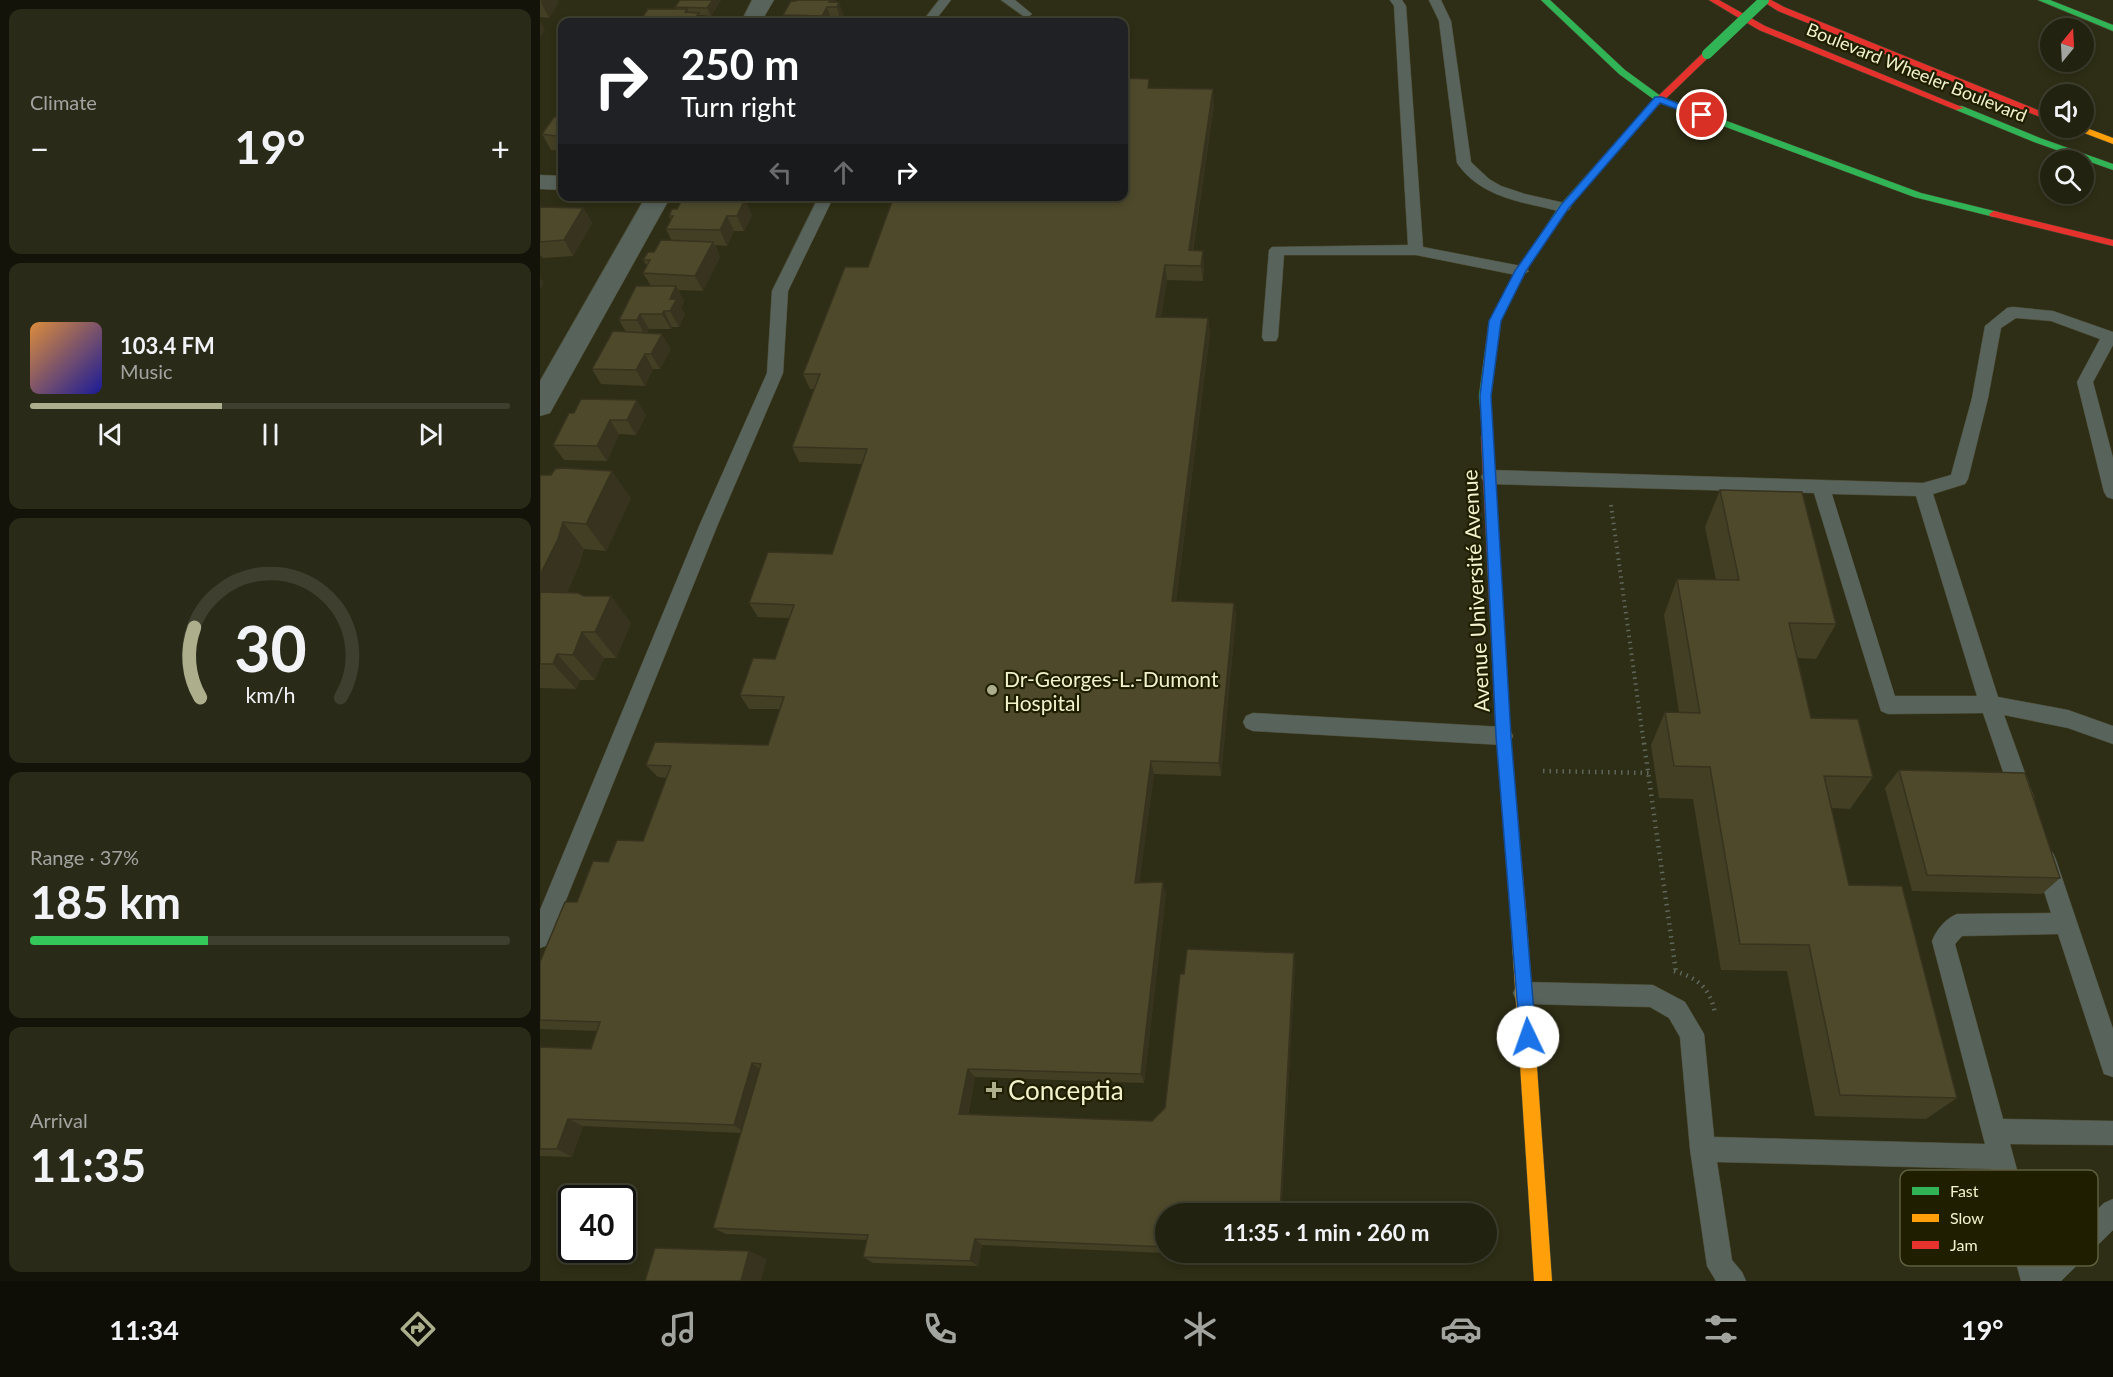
<!DOCTYPE html>
<html lang="en">
<head>
<meta charset="utf-8">
<style>
  :root { --surface:#222210; --page:#2a2a19; --text:#f1f3f6; --muted:#a2a49f; --line:#3f3f30; --accent:#adae8c }
  body { margin:0; font-family:Lato,sans-serif; background:var(--page); color:var(--text); height:100vh; display:flex; flex-direction:column; font-size:22px; white-space:nowrap }
  * { box-sizing:border-box; margin:0 }
  p { font-size:20px; color:var(--muted) }
  .icon { flex:none; width:33px; height:33px; fill:none; stroke:currentColor; stroke-width:2; stroke-linecap:round; stroke-linejoin:round }
  .map { position:relative; flex:1; overflow:hidden }
  .sheet { display:flex; flex-direction:column; gap:9px; padding:9px; background:#131309; width:540px }
  .sheet>* { flex:none }
  .hud { position:absolute; left:18px; top:18px; width:570px; height:183px; border-radius:12px; box-shadow:0 3px 9px #0003,0 0 0 2px var(--line); background:#202124; color:#fff; overflow:hidden }
  .needle { width:39px; rotate:18deg }
  .fabs { position:absolute; left:1500px; top:18px; display:grid; gap:12px }
  .fabs a { display:grid; place-items:center; width:54px; height:54px; border-radius:50%; background:var(--surface); box-shadow:0 3px 9px #0003,0 0 0 2px var(--line); font-size:30px }
  .speed { position:absolute; left:18px; top:1185px; display:flex; gap:12px; font-size:30px; font-weight:700; text-align:center }
  .speed>* { display:grid; place-content:center; width:78px; height:78px; border-radius:50%; background:var(--surface); box-shadow:0 3px 9px #0003,0 0 0 2px var(--line); line-height:1 }
  .speed .limit { border:3px solid #111; border-radius:9px; background:#fff; color:#111 }
  .pin { position:absolute; display:grid; place-items:center; width:51px; height:51px; color:#fff; margin:-26px; border:3px solid #fff; border-radius:50%; box-shadow:0 2px 6px #0007 }
  .me { position:absolute; width:66px; margin:-33px; rotate:357deg; stroke-linejoin:round; filter:drop-shadow(0 0 4px #0008) }
  .turn { display:flex; align-items:center; gap:21px; height:126px; padding:0 24px; font-size:27px }
  .turn .icon { width:78px; height:78px; stroke-width:2.5 }
  .turn b { display:block; font-size:42px; line-height:51px }
  .lanes { display:flex; align-items:center; height:57px; padding:0 24px; background:#0003; justify-content:center; gap:30px; direction:ltr }
  .lanes .off { opacity:.35 }
  .big { font-size:45px; font-weight:700; line-height:1.1 }
  .sheet .widget { flex:1; display:flex; flex-direction:column; justify-content:center; gap:9px; min-width:0; padding:0 21px; border-radius:12px; background:var(--page) }
  .sheet .dial { align-items:center; gap:0 }
  .dial svg { height:156px; overflow:visible; fill:none; stroke:var(--line); stroke-width:7; stroke-linecap:round; text-anchor:middle }
  .dial text { fill:var(--text); stroke:none }
  .song { display:flex; align-items:center; gap:18px }
  .cover { width:72px; height:72px; border-radius:9px; background:linear-gradient(135deg,hsl(30 70% 55%),hsl(240 70% 35%)) }
  .played { height:6px; border-radius:3px; background:linear-gradient(90deg,var(--accent) 40%,var(--line) 40%) }
  .keys { display:flex; justify-content:space-around; direction:ltr }
  .heat { display:flex; justify-content:space-between; align-items:center; font-size:33px; direction:ltr }
  .charge { height:9px; border-radius:4px; background:linear-gradient(90deg,#34c759 37%,var(--line) 0) }
  .trip { position:absolute; left:615px; top:1203px; width:342px; height:60px; border-radius:30px; background:var(--surface); box-shadow:0 3px 9px #0003,0 0 0 2px var(--line); font-weight:700; line-height:60px; text-align:center }
  .dock { display:flex; height:96px; justify-content:space-around; align-items:center; background:#0e0e06; color:var(--muted) }
  .dock .icon { width:42px; height:42px }
  .dock .current { color:var(--accent) }
  .dock b { font-size:27px; color:var(--text) }
  main { display:flex; flex:1; min-height:0 }
  .map>svg:first-child { display:block }
  .lines { fill:none; stroke-linecap:round; stroke-linejoin:round }
  .lane-casing { stroke:#4c4c35; stroke-width:1 }
  .street-casing { stroke:#4c4c35; stroke-width:1 }
  .fast-casing { stroke:#4c4c35; stroke-width:1 }
  .slow-casing { stroke:#4c4c35; stroke-width:1 }
  .jam-casing { stroke:#4c4c35; stroke-width:1 }
  .path-far1 { stroke:#5f665a; stroke-width:4; stroke-dasharray:1.5 4.5; stroke-linecap:butt }
  .path { stroke:#5f665a; stroke-width:4.5; stroke-dasharray:1.5 5; stroke-linecap:butt }
  .lane { fill:#58635b; fill-rule:evenodd }
  .street { fill:#58635b; fill-rule:evenodd }
  .fast { fill:#30b455; fill-rule:evenodd }
  .slow { fill:#ff9f0a; fill-rule:evenodd }
  .jam { fill:#e5322d; fill-rule:evenodd }
  .fast-bridge-casing { stroke:#4c4c35; stroke-width:10; stroke-linecap:butt }
  .fast-bridge { stroke:#30b455; stroke-width:10 }
  .wall { fill:#433f25 }
  .shaded-wall { fill:#37331e }
  .building { fill:#4e492b; stroke:#37331e; stroke-width:1.5 }
  .route { fill:#1a73e8; stroke:#114b97; stroke-width:1.5 }
  .poi-dot { fill:#adae8c; stroke:#1f1f00; stroke-width:2 }
  .labels { text-anchor:middle; dominant-baseline:central; stroke-width:4.5; stroke-linejoin:round; paint-order:stroke }
  .far-street-label { font-size:18px; fill:#f2f3cc; stroke:#1f1f00 }
  .street-label { font-size:21px; fill:#f2f3cc; stroke:#1f1f00 }
  .poi-label { font-size:21px; fill:#f2f3cc; stroke:#1f1f00; text-anchor:start }
  .near-poi-label { font-size:26px; fill:#f2f3cc; stroke:#1f1f00; text-anchor:start }
  .key { fill:#1f1f00; stroke:#5e5f3d; stroke-width:1.5 }
  .key-label { font-size:16px; fill:#f2f3cc }
</style>
</head>
<body>
<main>
<section class="sheet">
<div class="widget"><p>Climate</p>
<div class="heat"><a>−</a><b class="big">19°</b><a>+</a></div>
</div>
<div class="widget">
<div class="song"><i class="cover"></i><div><b>103.4 FM</b><p>Music</p></div></div>
<div class="played"></div>
<div class="keys"><svg class="icon" aria-label="previous" viewBox="0 0 24 24"><path d="M18 5L8 12l10 7zM5 5v14"/></svg><svg class="icon" aria-label="pause" viewBox="0 0 24 24"><path d="M8 5v14M16 5v14"/></svg><svg class="icon" aria-label="next" viewBox="0 0 24 24"><path d="M6 5l10 7-10 7zM19 5v14"/></svg></div>
</div>
<div class="widget dial"><svg viewBox="0 0 100 80">
<path d="M14 69A42 42 0 1 1 86 69"/>
<path d="M14 69A42 42 0 0 1 11 33" stroke="#adae8c"/>
<text x="50" y="56" font-size="32" font-weight="700">30</text>
<text x="50" y="72" font-size="11">km/h</text>
</svg></div>
<div class="widget"><p>Range · 37%</p><b class="big">185 km</b><div class="charge"></div></div>
<div class="widget"><p>Arrival</p><b class="big">11:35</b></div>
</section>
<div class="map">
<svg width="1573" height="1281" viewBox="0 0 1573 1281">
  <rect width="100%" height="100%" fill="#2e2e16"/>
  <g class="lines">
    <defs>
      <g id="lane">
        <path d="M399 0H411L394 22H382Z"/>
        <path d="M461 0H475L492 14 486 18Z"/>
        <path d="M850 0H862L866 6 883 247 981 266 989 271 981 276 876 255H744L738 337 736 341H724L722 337 729 250 732 247 868 245 854 6Z"/>
        <path d="M889 0H901L911 21 931 162 949 179 961 186 985 194 1029 204 1031 207 1029 210C1020 213 1011 209 1002 207 969 200 937 192 917 163L899 21Z"/>
        <path d="M279 196H294L248 291 243 373 178 524 11 937 8 945 0 948V910L160 524 227 373 232 291Z"/>
        <path d="M1473 307 1513 311 1573 332V345L1553 382 1573 458V499L1567 497 1564 492 1537 382 1560 339 1511 321 1476 318 1461 328 1448 398 1428 479 1425 484 1393 494 1458 697 1528 710 1573 726V744L1528 728 1464 715 1494 798 1491 805 1483 807 1475 805 1472 798 1443 713 1348 714 1341 711 1274 493 950 484 944 482 941 477 944 472 950 470 1383 483 1411 475 1432 398 1445 326 1467 308ZM1292 494 1376 496 1437 696H1355Z"/>
        <path d="M713 713 963 727 970 730 973 736 970 742 963 745 713 731 706 728 703 722 706 716Z"/>
        <path d="M1505 850 1513 853 1516 860 1573 1029V1077L1564 1074 1561 1065 1518 934 1422 936 1415 944 1463 1119 1573 1121V1145L1470 1144 1502 1262 1564 1203 1573 1199V1230L1521 1281H1481L1451 1169 1177 1162 1192 1260 1202 1272 1206 1281H1176L1167 1266 1150 1149 1140 1037 1129 1018 1110 1007 985 1004 977 1001 973 993 977 985 985 982 1113 985 1145 1002 1164 1034 1174 1137 1445 1144 1392 941C1397 929 1405 919 1417 914L1511 913 1494 860 1497 853Z"/>
      </g>
      <g id="street">
        <path d="M212 0H234L221 22H201Z"/>
        <path d="M0 175 22 176V190L0 189Z"/>
        <path d="M106 196H131L10 413 0 416V381Z"/>
      </g>
      <g id="fast">
        <path d="M1001 0H1010L1085 70 1122 97 1381 193 1458 212 1459 214 1454 217 1374 197 1116 101 1079 74Z"/>
        <path d="M1498 0H1510L1573 25V31Z"/>
        <path d="M1108 106 1116 108 1028 209 986 271 961 321 951 396 953 436 947 440 943 439 939 396 949 321 976 271 1020 205Z"/>
        <path d="M1416 106H1422L1500 138 1573 164V170L1494 142 1416 110Z"/>
      </g>
      <g id="slow">
        <path d="M1544 127 1573 138V144L1531 128Z"/>
        <path d="M978 903 983 905 986 910 1012 1281H994L970 910 973 905Z"/>
      </g>
      <g id="jam">
        <path d="M1169 0H1179L1225 26 1424 108 1416 110 1219 30Z"/>
        <path d="M1221 0H1231L1244 7 1510 115V121L1238 11Z"/>
        <path d="M1164 52 1172 54 1114 110H1108V106Z"/>
        <path d="M1454 211 1573 240V246L1450 216 1449 214Z"/>
        <path d="M947 432 953 436 970 736 986 910 983 915 978 917 973 915 970 910 956 736 941 436Z"/>
      </g>
    </defs>
    <use href="#lane" class="lane-casing"/>
    <use href="#street" class="street-casing"/>
    <use href="#fast" class="fast-casing"/>
    <use href="#slow" class="slow-casing"/>
    <use href="#jam" class="jam-casing"/>
    <path class="path-far1" d="M1071 505 1104 745"/>
    <g class="path">
      <path d="M1104 743 1136 972"/>
      <path d="M1003 771 1110 773"/>
      <path d="M1134 971C1158 978 1170 988 1175 1013"/>
    </g>
    <use href="#lane" class="lane"/>
    <use href="#street" class="street"/>
    <use href="#fast" class="fast"/>
    <use href="#slow" class="slow"/>
    <use href="#jam" class="jam"/>
    <defs>
      <path id="fast-bridge" d="M1167 54 1224 0"/>
    </defs>
    <use href="#fast-bridge" class="fast-bridge-casing"/>
    <use href="#fast-bridge" class="fast-bridge"/>
  </g>
  <g class="wall">
    <path d="M0 0 19 2 9 18 0 17Z"/>
    <path d="M140 0H181L171 16 160 15 163 22H99L136 9 135 7Z"/>
    <path d="M257 0H295L304 17 301 22H246L243 15Z"/>
    <path d="M610 88 674 105 653 250 664 266 663 281 627 280 621 317 668 318 670 333 636 601 694 603 696 616 681 776 614 774 599 883 626 893 604 1083 435 1077 428 1115 612 1121 625 1108 644 974 755 964 741 1214H626V1252H739V1258L442 1245 438 1266 333 1263 323 1257 327 1240 186 1234 173 1228 201 1133 43 1126 32 1157 0 1156V1047L51 1049 57 1031 0 1029V962L37 902 68 862 103 841 127 778 118 777 106 765 228 745 240 709H209L200 695 235 659 249 618 218 617 209 603 292 554 322 464 259 462 252 447 274 389H270L263 374 328 267Z"/>
    <path d="M22 117V151L11 150 2 134Z"/>
    <path d="M154 196H199L198 199 212 215 204 231H194L187 246 175 245 180 257 163 291 138 290 144 301 141 308 145 314 139 327H132L131 329H109L107 333 131 349 120 369H113L105 386 61 384 52 369 86 332 79 320 111 286 103 273 107 266 103 260 132 241 126 229 131 221 129 216 137 209 155 198Z"/>
    <path d="M0 207 43 208 52 223 33 256 3 258 0 255Z"/>
    <path d="M34 413 106 415 96 435 79 434 67 461 24 460 13 445Z"/>
    <path d="M0 475 91 498 66 551 44 549 39 565 27 592 91 623 76 658H64L55 680H40L36 689 0 688Z"/>
    <path d="M1180 490 1296 624 1276 659 1258 658 1271 718 1333 777 1310 809 1291 808 1309 885 1417 1098 1386 1119 1275 1116 1247 971 1181 970 1153 799 1119 798 1111 745 1125 712H1139L1124 615 1137 579 1176 580 1165 527Z"/>
    <path d="M1359 770 1520 878 1502 894 1372 891 1345 788Z"/>
  </g>
  <g class="shaded-wall">
    <path d="M2 0H18L19 2 9 18 1 2Z"/>
    <path d="M173 0H181L171 16 167 8Z"/>
    <path d="M290 0H295L297 7 299 2 304 17 301 22 297 7 289 2Z"/>
    <path d="M287 7 292 22H285L282 16Z"/>
    <path d="M147 9 152 22 159 13 163 22H149L145 12Z"/>
    <path d="M0 20 5 30 1 37 0 35Z"/>
    <path d="M673 89 674 105 650 266 649 250Z"/>
    <path d="M192 196H199L195 204Z"/>
    <path d="M205 199 212 215 204 231 197 216Z"/>
    <path d="M43 208 52 223 33 256 24 240Z"/>
    <path d="M187 216 194 231 187 246 180 230Z"/>
    <path d="M173 242 180 257 163 291 155 276Z"/>
    <path d="M663 251 664 266 663 281 661 266Z"/>
    <path d="M625 265 627 280 619 332 616 317Z"/>
    <path d="M0 277 4 283 0 290Z"/>
    <path d="M136 286 144 301 141 308 145 314 139 327 130 311V299Z"/>
    <path d="M124 311 132 327 131 329 122 314Z"/>
    <path d="M100 314 109 329 105 335 97 320Z"/>
    <path d="M668 318 670 333 634 615 632 601Z"/>
    <path d="M122 334 131 349 120 369 111 354Z"/>
    <path d="M105 354 113 369 105 386 96 370Z"/>
    <path d="M97 400 106 415 96 435 87 420Z"/>
    <path d="M70 420 79 434 67 461 57 446Z"/>
    <path d="M72 471 91 498 66 551 46 524Z"/>
    <path d="M23 522 44 549 39 565 23 601 0 609V575Z"/>
    <path d="M71 596 91 623 76 658 55 632Z"/>
    <path d="M694 603 696 616 681 776 679 763Z"/>
    <path d="M42 632 64 658 55 680 33 655Z"/>
    <path d="M17 654 40 680 36 689 13 664Z"/>
    <path d="M611 761 614 774 598 894 595 883Z"/>
    <path d="M623 882 626 893 604 1083 601 1074Z"/>
    <path d="M754 953 755 964 741 1214H740Z"/>
    <path d="M212 1063 223 1072 205 1133 194 1125Z"/>
    <path d="M428 1069 435 1077 426 1122 419 1114Z"/>
    <path d="M28 1119 43 1126 32 1157 17 1149Z"/>
    <path d="M435 1239 442 1245 438 1266 430 1261Z"/>
    <path d="M209 1251 227 1259 221 1281H201Z"/>
  </g>
  <g class="building">
    <path d="M140 0H173L167 8 135 7Z"/>
    <path d="M257 0H290L289 2H299L297 7H287L282 16 243 15 251 1H256Z"/>
    <path d="M108 9H147L145 12 159 13 152 22H99Z"/>
    <path d="M584 78 609 79 608 88 673 89 649 250 663 251 661 266 625 265 616 317 668 318 632 601 694 603 679 763 611 761 595 883 623 882 601 1074 428 1069 419 1114 612 1121 625 1108 640 974H644L647 949 754 953 740 1214H626V1247L435 1239 430 1261 323 1257 328 1235 173 1228 221 1064 212 1063 194 1125 28 1119 17 1149H0V1047L51 1049 60 1022 0 1020V962L25 902H37L53 861 68 862 77 840 103 841 131 766 106 765 115 742 228 745 244 697 200 695 213 658 235 659 254 605 209 603 228 552 292 554 327 449 252 447 280 374H263L305 267H328L354 196H584Z"/>
    <path d="M14 117H22V137L2 134Z"/>
    <path d="M143 198 205 199 197 216H187L180 230 126 229 133 216H129L132 209H137Z"/>
    <path d="M0 207 43 208 24 240 0 242Z"/>
    <path d="M121 240 173 242 155 276 103 273 110 260H103L108 252H114Z"/>
    <path d="M96 286H136L130 299H137L130 311H124L122 314H100L97 320H79Z"/>
    <path d="M73 331 122 334 111 354H105L96 370 52 369Z"/>
    <path d="M41 399 97 400 87 420H70L57 446 13 445 29 413H34Z"/>
    <path d="M22 468 72 471 46 524 23 522 18 539 0 575V475H11L15 469Z"/>
    <path d="M1180 490 1262 492 1296 624 1249 623 1271 718 1318 719 1333 777 1284 776 1309 885 1362 886 1417 1098 1300 1095 1269 945 1200 944 1170 767 1134 766 1125 712 1160 713 1137 579 1199 580Z"/>
    <path d="M0 592 38 593 44 596H71L55 632H42L33 655 17 654 13 664H0Z"/>
    <path d="M1359 770 1485 773 1520 878 1387 875Z"/>
    <path d="M115 1248 209 1251 201 1281H105Z"/>
  </g>
  <path class="route" d="M1115 97H1122L1167 115 1158 117 1120 103 1028 209 986 271 961 321 951 396 971 736 996 1037 994 1043 988 1045 982 1043 980 1037 956 736 940 396 949 321 975 271 1021 205Z"/>
  <g class="poi-dot">
    <circle cx="452" cy="690" r="6"/>
    <path d="M451 1081h6v6h6v6h-6v6h-6v-6h-6v-6h6z"/>
  </g>
  <g class="labels">
    <g class="far-street-label">
      <text transform="translate(1377 72) rotate(22)">Boulevard Wheeler Boulevard</text>
    </g>
    <g class="street-label">
      <text transform="translate(935 591) rotate(-93)">Avenue Université Avenue</text>
    </g>
    <g class="poi-label">
      <text x="464" y="678">Dr-Georges-L.-Dumont<tspan x="464" dy="24">Hospital</tspan></text>
    </g>
    <g class="near-poi-label">
      <text x="468" y="1090">Conceptia</text>
    </g>
  </g>
  <rect x="1360" y="1170" width="198" height="96" rx="9" class="key"/>
  <rect x="1372" y="1187" width="27" height="8" fill="#30b455"/>
  <rect x="1372" y="1214" width="27" height="8" fill="#ff9f0a"/>
  <rect x="1372" y="1241" width="27" height="8" fill="#e5322d"/>
  <g class="key-label">
    <text x="1410" y="1197">Fast</text>
    <text x="1410" y="1224">Slow</text>
    <text x="1410" y="1251">Jam</text>
  </g>
</svg>
<div class="fabs">
<a><svg class="needle" viewBox="-14 -14 28 28"><path d="M0-13l5 13h-10z" fill="#e53935"/><path d="M0 13l5-13h-10z" fill="#a2a49f"/></svg></a>
<a><svg class="icon" aria-label="sound" viewBox="0 0 24 24"><path d="M4 9h4l5-4v14l-5-4H4zM17 9q2 3 0 6"/></svg></a>
<a><svg class="icon" aria-label="search" viewBox="0 0 24 24"><circle cx="10" cy="10" r="6"/><path d="M15 15l6 6"/></svg></a>
</div>
<div class="speed"><div class="limit">40</div></div>
<div class="pin" style="left:1162px;top:115px;background:#d93025"><svg class="icon" aria-label="arrive" viewBox="0 0 24 24"><path d="M6 21V4h12l-3 4 3 4H6"/></svg></div>
<svg class="me" style="left:988px;top:1037px" viewBox="-20 -20 40 40"><circle r="19" fill="#fff"/><path d="M0-13L10 11 0 6-10 11z" fill="#1a73e8"/></svg>
<div class="trip">11:35 · 1 min · 260 m</div>
<div class="hud">
<div class="turn"><svg class="icon" aria-label="right" viewBox="0 0 24 24"><path d="M7 20v-9h11M14 6l5 5-5 5"/></svg><div><b>250 m</b>Turn right</div></div>
<div class="lanes"><svg class="icon off" aria-label="left" viewBox="0 0 24 24"><path d="M17 20v-9H6M10 6l-5 5 5 5"/></svg><svg class="icon off" aria-label="ahead" viewBox="0 0 24 24"><path d="M12 20V5M6 11l6-6 6 6"/></svg><svg class="icon" aria-label="right" viewBox="0 0 24 24"><path d="M7 20v-9h11M14 6l5 5-5 5"/></svg></div>
</div>
</div>
</main>
<nav class="dock">
<b>11:34</b>
<svg class="icon current" aria-label="directions" viewBox="0 0 24 24"><path d="M12 3l9 9-9 9-9-9zM9 14v-3h6M13 9l2 2-2 2"/></svg>
<svg class="icon" aria-label="music" viewBox="0 0 24 24"><path d="M9 18V5l10-2v13"/><circle cx="6" cy="18" r="3"/><circle cx="16" cy="16" r="3"/></svg>
<svg class="icon" aria-label="phone" viewBox="0 0 24 24"><path d="M5 4h4l2 5-3 2q2 4 5 5l2-3 5 2v4C11 20 4 13 5 4z"/></svg>
<svg class="icon" aria-label="climate" viewBox="0 0 24 24"><path d="M12 3v18M4 7l16 10M4 17L20 7"/></svg>
<svg class="icon" aria-label="car" viewBox="0 0 24 24"><path d="M5 17H2v-5l4-1 3-4h7l3 4 3 1v5h-3M9 17h6M6 11h13"/><circle cx="7" cy="17" r="2"/><circle cx="17" cy="17" r="2"/></svg>
<svg class="icon" aria-label="filters" viewBox="0 0 24 24"><path d="M4 7h16M4 17h16"/><circle cx="9" cy="7" r="2"/><circle cx="15" cy="17" r="2"/></svg>
<b>19°</b>
</nav>
</body>
</html>
